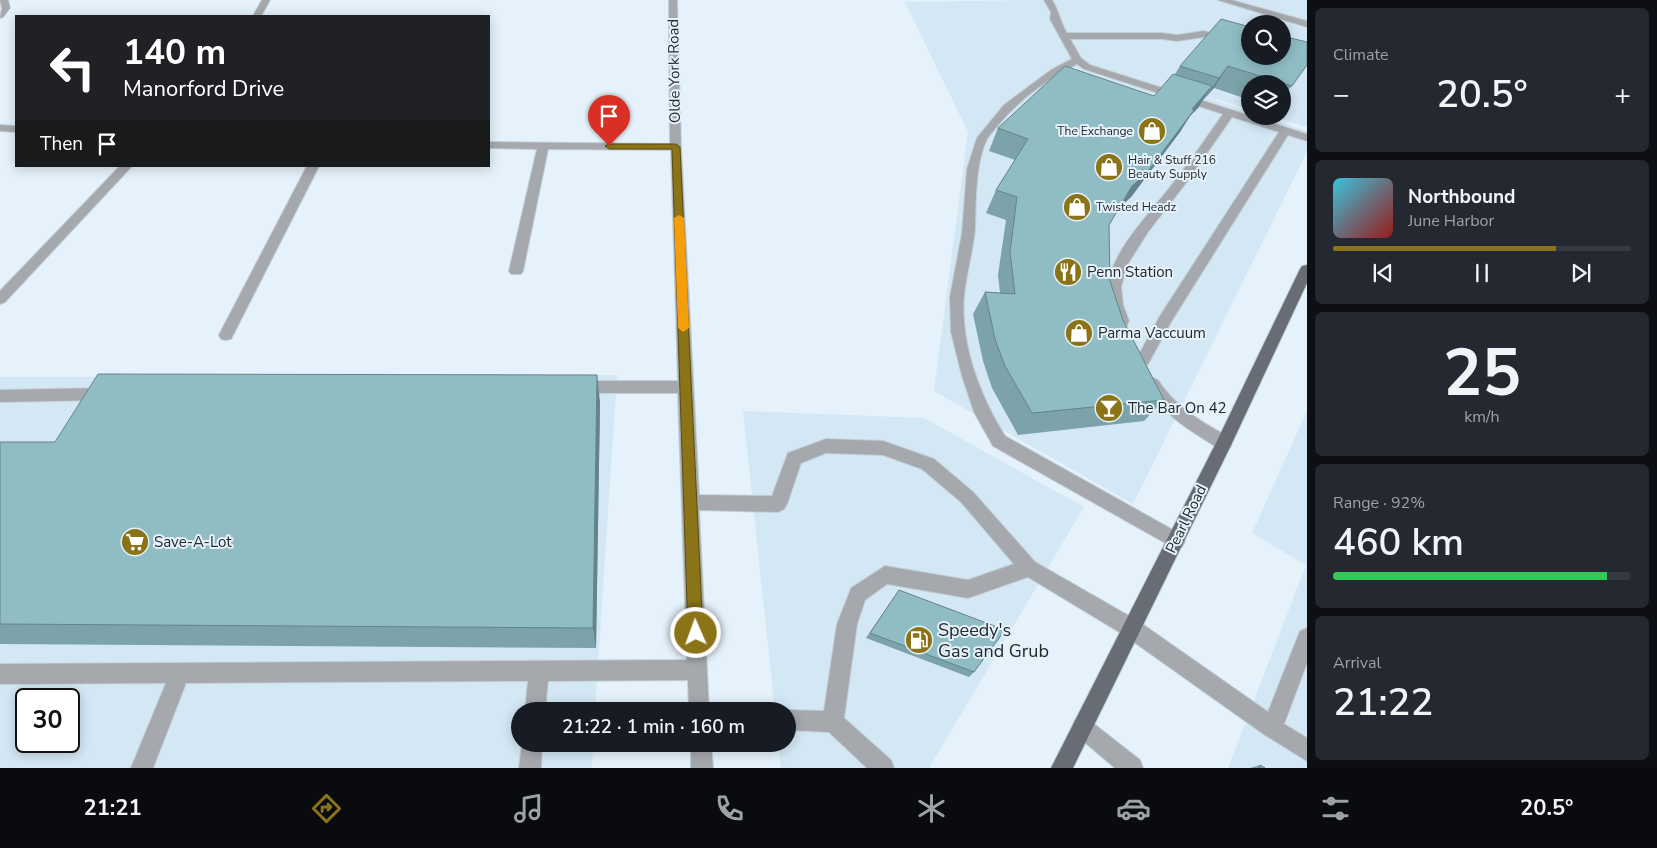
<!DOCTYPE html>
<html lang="en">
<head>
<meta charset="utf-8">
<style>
  :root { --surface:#171b24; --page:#242831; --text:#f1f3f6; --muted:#9ea1a6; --line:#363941; --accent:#8a7417 }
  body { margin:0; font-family:"Nunito Sans",sans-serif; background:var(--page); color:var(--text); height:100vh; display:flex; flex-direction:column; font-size:19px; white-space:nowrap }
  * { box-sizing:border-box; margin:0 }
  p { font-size:16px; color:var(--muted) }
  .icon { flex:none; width:28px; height:28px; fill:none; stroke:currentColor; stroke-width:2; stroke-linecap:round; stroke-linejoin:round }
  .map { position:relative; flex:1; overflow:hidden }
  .details { display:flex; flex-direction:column; gap:8px; padding:8px; background:#0d0f14; width:350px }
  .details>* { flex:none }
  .guide { position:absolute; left:15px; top:15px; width:475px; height:152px; border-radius:0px; box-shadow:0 2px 12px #0003; background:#202124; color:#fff; overflow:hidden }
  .tools { position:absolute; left:1241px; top:15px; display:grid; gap:10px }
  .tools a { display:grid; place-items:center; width:50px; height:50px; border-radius:50%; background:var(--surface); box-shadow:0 2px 12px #0003; font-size:25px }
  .speed { position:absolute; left:15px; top:688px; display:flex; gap:10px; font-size:25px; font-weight:700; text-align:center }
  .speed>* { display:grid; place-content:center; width:65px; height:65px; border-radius:50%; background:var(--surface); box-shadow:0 2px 12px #0003; line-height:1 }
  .speed .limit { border:2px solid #111; border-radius:8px; background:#fff; color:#111 }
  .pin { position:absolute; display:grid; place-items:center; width:42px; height:42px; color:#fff; margin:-51px -21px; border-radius:50% 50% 50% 0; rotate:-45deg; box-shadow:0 0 5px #0007 }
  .pin .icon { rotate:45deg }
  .me { position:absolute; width:55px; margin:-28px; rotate:358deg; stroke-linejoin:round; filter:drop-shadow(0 0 4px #0008) }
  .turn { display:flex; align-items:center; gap:18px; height:105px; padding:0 25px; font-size:22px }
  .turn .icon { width:65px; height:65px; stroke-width:2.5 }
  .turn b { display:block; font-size:35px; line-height:42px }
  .then { display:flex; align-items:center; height:48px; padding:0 25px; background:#0003; gap:10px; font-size:19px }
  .big { font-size:38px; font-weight:600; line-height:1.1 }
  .details .card { flex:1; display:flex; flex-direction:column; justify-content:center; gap:8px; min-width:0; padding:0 18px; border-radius:8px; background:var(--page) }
  .details .dial { align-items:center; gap:0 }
  .dial b { font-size:65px; line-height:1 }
  .song { display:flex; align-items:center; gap:15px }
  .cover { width:60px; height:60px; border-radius:8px; background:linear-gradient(135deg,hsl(190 70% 55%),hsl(0 70% 35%)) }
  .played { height:5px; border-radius:2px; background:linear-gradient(90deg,var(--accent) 75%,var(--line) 75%) }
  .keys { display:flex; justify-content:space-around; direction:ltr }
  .heat { display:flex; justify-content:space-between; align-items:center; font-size:28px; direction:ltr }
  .charge { height:8px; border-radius:4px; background:linear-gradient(90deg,#34c759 92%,var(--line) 0) }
  .trip { position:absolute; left:511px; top:702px; width:285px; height:50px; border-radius:25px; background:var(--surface); box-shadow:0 2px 12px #0003; font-weight:600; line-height:50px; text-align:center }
  .tab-bar { display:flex; height:80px; justify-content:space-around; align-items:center; background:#090b0e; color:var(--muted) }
  .tab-bar .icon { width:35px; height:35px }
  .tab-bar .active { color:var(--accent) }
  .tab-bar b { font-size:22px; color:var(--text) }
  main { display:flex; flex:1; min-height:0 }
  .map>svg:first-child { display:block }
  .built { fill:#d3e7f4; fill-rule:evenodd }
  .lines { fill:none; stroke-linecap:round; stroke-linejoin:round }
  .minor-casing { stroke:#c2ced6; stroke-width:2 }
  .major-casing { stroke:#c2ced6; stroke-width:2 }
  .minor { fill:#a5a8ad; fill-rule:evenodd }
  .major { fill:#676c75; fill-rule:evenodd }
  .wall { fill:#7ca3a9 }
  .shaded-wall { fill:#658489 }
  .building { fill:#90bdc4; stroke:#658489 }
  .route { fill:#8a7417; stroke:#5a4b0f }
  .slow { fill:#f59e0b }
  .labels { text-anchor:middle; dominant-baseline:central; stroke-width:4; stroke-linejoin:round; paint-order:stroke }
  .far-poi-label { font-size:12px; fill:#24292c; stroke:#e5f2fb; text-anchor:start }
  .street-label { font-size:15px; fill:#24292c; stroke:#e5f2fb }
  .poi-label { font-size:15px; fill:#24292c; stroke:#e5f2fb; text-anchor:start }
  .near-poi-label { font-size:18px; fill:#24292c; stroke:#e5f2fb; text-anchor:start }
</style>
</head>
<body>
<main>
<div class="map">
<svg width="1307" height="768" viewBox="0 0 1307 768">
  <rect width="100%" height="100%" fill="#e5f2fb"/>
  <g class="built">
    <path d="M1038 0H1307V127L1271 116H1282V84H1250V110L1139 75 1250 112V116H1262L1307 131V152L1133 504 934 391 968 132 905 2ZM1250 24H1282V56H1250Z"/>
    <path d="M617 375 595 711H520V744H593L592 768H0V377ZM26 699H69V741H26Z"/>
    <path d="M743 411 924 418 1084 507 929 768H781L778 744H788V711H775Z"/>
    <path d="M1307 411V768H1228L1306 565 1252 533Z"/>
  </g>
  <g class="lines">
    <defs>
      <g id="minor">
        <path d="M0 0H8L10 8 3 17 0 18 2 8Z"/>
        <path d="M262 0H270L261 16H253Z"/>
        <path d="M669 0H677L681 147 699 495 772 496 788 453 826 439 883 441 934 459 973 492 1035 562 1138 621 1268 712 1300 631 1307 628V663L1284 724 1307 738V761L1265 735 1124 635 1028 577 968 598 887 584 865 600 857 624 844 718 891 760 894 768H867L829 732 788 730V711H784L788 710 824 711 837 624 849 594 851 588 885 566 968 580 1014 564 961 502 922 469 883 455 826 453 801 463 787 504 784 509 778 512 699 510 709 711H689L688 680 548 681 545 711H525L528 681 186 683 153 768H131L166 683 0 684V664L687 660 678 393H577L572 391 569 387 572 383 577 381H678L671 150 548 149 523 271 521 274H511L509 271 537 149 489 148V142L670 144Z"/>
        <path d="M1044 0H1052C1059 11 1060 22 1067 33H1162L1177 35 1204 31 1250 43V49L1204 37 1177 41 1162 39H1070L1081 58 1090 65 1307 134V141L1288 135 1171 322 1148 364 1143 366 1138 364 1136 360 1160 316 1279 132 1232 117 1189 179 1148 232 1127 265 1121 287 1123 305 1129 321 1127 325H1117C1110 312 1106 295 1109 280 1116 246 1153 210 1174 182 1191 160 1207 137 1223 114L1084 69 1077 64C1047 79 1021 98 999 124 995 129 990 134 987 139 975 163 976 202 975 229 973 251 966 274 964 296 960 344 980 396 1005 436L1182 535 1185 541 1182 547 1176 549 993 446 974 412 962 376 951 332 950 297 962 233 967 169 977 138 1004 105 1051 70 1072 59 1050 19 1051 12Z"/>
        <path d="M1218 0H1231L1307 21V27Z"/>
        <path d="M0 125 16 126V132L0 131Z"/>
        <path d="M120 166H132L5 302 0 304V291Z"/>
        <path d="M307 166H319L231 339 226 340 221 339 219 335Z"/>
        <path d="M1153 378 1158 380C1176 408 1202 422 1230 438L1232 443 1230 448 1224 450 1218 448C1190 430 1162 415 1146 384L1148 380Z"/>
        <path d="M105 388 110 390 113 394 110 398 105 400 0 402V390Z"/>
        <path d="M1082 717 1089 720 1140 760 1143 768H1115L1075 734 1072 727 1075 720Z"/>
        <path d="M522 744H542L541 768H519Z"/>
        <path d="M691 744H711L713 768H691Z"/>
      </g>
      <path id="major" d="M1307 265V283L1232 443 1073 768H1051L1217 441 1300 269 1302 266Z"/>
    </defs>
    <use href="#minor" class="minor-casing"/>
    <use href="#major" class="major-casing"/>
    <use href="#minor" class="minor"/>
    <use href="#major" class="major"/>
  </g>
  <g class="wall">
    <path d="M1307 65 1282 99V84H1250V100L1214 88 1204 99H1203L1198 108 1190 116 1180 132 1131 197 1119 208 1109 225 1110 281 1123 320 1164 400 1144 421 1018 435 992 388 983 361 973 314 985 292 1000 293 998 275 1006 220 986 213 996 190 1015 160 989 151 998 128 1154 96 1175 74 1180 66Z"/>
    <path d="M600 402 596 648 0 644V442H55Z"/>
    <path d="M899 590 974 672 969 677 866 638Z"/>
    <path d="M1260 765 1265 768H1250Z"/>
  </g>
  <g class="shaded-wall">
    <path d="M1228 66 1214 88 1204 99 1219 78Z"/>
    <path d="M1212 86 1198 108 1190 116 1180 132 1131 197 1118 209 1132 186 1192 109Z"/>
    <path d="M597 375 600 402 596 648 593 628Z"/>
  </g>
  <g class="building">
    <path d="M1221 19 1250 27V56H1282V36L1307 42V65L1292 86 1228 66 1219 78 1180 66Z"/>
    <path d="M1065 66 1154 96 1173 74 1212 86 1192 109 1194 110 1145 175 1132 186 1109 225 1110 281 1123 320 1164 400 1032 413 1005 366 995 339 985 292 1015 294 1010 252 1017 197 996 190 1028 139 998 128Z"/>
    <path d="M98 374 597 375 593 628 0 624V442H55Z"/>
    <path d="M899 590 1005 630 974 672 870 633Z"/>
    <path d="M1260 765 1265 768H1259Z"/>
  </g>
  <path class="route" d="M676 144 680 147 703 633 701 638 696 640 690 638 688 633 672 149H609L605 146 609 144Z"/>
  <path class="slow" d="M679 215 684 218 689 328 683 332 678 328 674 218Z"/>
  <defs>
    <symbol id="shop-disc" viewBox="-11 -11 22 22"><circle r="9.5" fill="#8a7417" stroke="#e5f2fb"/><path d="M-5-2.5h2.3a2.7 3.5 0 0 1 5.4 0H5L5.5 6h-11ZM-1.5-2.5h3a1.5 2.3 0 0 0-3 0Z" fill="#fff"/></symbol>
    <symbol id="restaurant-disc" viewBox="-11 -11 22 22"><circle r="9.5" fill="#8a7417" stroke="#e5f2fb"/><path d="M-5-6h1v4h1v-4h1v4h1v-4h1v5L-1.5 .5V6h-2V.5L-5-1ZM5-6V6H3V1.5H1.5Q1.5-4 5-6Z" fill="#fff"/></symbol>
    <symbol id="bar-disc" viewBox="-11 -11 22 22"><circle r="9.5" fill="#8a7417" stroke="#e5f2fb"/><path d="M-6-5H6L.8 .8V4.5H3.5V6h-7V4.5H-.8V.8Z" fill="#fff"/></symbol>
    <symbol id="supermarket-disc" viewBox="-11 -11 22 22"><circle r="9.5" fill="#8a7417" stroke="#e5f2fb"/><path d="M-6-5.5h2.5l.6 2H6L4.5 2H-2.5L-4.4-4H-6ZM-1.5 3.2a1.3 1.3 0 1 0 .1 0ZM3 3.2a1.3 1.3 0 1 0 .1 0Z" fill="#fff"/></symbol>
    <symbol id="fuel-disc" viewBox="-11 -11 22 22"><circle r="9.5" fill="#8a7417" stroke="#e5f2fb"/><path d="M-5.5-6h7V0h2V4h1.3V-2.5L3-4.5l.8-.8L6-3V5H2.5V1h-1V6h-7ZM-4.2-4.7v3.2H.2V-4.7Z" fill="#fff"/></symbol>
  </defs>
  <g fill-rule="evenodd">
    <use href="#shop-disc" x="1136" y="115" width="32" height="32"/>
    <use href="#shop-disc" x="1093" y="151" width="32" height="32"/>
    <use href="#shop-disc" x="1061" y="191" width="32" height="32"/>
    <use href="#restaurant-disc" x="1052" y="256" width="32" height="32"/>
    <use href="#shop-disc" x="1063" y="317" width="32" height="32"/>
    <use href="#bar-disc" x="1093" y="392" width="32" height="32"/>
    <use href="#supermarket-disc" x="119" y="526" width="32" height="32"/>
    <use href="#fuel-disc" x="903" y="624" width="32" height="32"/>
  </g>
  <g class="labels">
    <g class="far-poi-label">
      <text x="1133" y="131" text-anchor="end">The Exchange</text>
      <text x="1128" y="160">Hair &amp; Stuff 216<tspan x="1128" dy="14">Beauty Supply</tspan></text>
      <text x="1096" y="207">Twisted Headz</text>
    </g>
    <g class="street-label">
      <text transform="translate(674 71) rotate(-91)">Olde York Road</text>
      <text transform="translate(1186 519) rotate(-64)">Pearl Road</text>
    </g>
    <g class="poi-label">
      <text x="1087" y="272">Penn Station</text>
      <text x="1098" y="333">Parma Vaccuum</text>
      <text x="1128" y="408">The Bar On 42</text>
      <text x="154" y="542">Save-A-Lot</text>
    </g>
    <g class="near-poi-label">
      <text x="938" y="630">Speedy's<tspan x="938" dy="21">Gas and Grub</tspan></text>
    </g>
  </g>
</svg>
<div class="tools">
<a><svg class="icon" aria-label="search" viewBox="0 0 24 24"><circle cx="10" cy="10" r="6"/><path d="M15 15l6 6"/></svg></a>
<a><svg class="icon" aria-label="layers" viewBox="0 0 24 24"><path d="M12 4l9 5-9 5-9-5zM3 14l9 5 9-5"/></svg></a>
</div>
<div class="speed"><div class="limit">30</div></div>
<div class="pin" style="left:609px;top:146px;background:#d93025"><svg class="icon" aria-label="arrive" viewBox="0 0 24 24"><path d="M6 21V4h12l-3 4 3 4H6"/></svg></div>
<svg class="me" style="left:696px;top:633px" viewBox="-20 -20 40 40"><circle r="17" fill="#8a7417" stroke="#fff" stroke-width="3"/><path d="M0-11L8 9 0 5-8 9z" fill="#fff"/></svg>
<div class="trip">21:22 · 1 min · 160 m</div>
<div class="guide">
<div class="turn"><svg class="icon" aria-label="left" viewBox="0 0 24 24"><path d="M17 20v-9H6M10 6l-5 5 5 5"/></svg><div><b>140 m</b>Manorford Drive</div></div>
<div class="then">Then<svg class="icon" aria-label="arrive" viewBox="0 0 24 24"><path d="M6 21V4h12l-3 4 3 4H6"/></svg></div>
</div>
</div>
<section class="details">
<div class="card"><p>Climate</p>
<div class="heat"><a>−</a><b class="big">20.5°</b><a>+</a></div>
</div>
<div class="card">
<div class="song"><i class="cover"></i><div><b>Northbound</b><p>June Harbor</p></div></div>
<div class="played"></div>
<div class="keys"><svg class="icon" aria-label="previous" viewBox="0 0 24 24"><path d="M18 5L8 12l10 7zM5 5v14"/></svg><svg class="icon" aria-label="pause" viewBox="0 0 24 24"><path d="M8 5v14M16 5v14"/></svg><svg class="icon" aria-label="next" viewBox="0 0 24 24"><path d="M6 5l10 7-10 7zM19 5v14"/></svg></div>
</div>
<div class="card dial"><b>25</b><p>km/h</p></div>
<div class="card"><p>Range · 92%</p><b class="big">460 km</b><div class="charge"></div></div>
<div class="card"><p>Arrival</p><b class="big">21:22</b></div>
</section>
</main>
<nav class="tab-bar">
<b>21:21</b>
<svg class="icon active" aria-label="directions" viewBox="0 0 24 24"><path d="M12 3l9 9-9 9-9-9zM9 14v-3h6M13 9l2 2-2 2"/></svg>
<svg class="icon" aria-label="music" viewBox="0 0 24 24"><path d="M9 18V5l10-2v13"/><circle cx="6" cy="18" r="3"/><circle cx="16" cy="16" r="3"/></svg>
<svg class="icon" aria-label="phone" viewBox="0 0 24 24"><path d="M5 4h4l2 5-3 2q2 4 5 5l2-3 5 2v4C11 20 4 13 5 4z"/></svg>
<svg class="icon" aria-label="climate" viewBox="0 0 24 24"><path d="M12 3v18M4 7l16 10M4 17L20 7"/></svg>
<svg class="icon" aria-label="car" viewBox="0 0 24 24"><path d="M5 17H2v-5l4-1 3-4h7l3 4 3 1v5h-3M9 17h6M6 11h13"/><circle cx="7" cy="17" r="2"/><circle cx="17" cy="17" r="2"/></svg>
<svg class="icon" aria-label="filters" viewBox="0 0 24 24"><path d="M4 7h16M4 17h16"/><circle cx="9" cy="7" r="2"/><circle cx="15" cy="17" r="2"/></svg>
<b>20.5°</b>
</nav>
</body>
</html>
